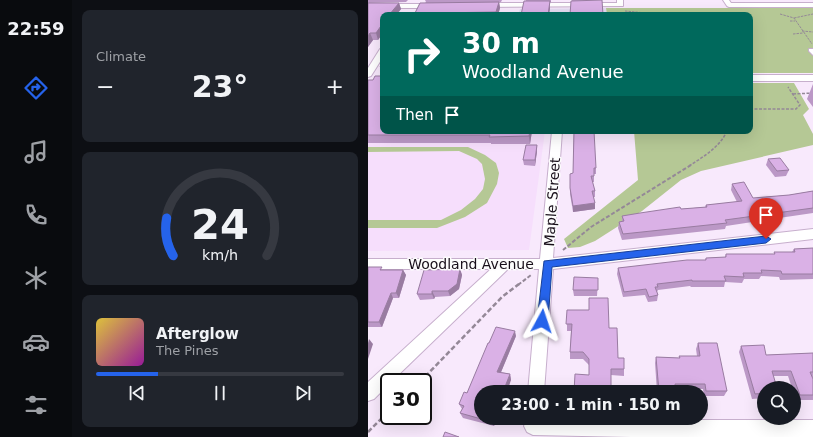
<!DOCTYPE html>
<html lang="en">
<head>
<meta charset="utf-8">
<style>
  :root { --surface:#171b24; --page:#20242c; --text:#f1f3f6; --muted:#9ea1a6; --line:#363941; --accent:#2563eb }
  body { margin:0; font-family:"DejaVu Sans",sans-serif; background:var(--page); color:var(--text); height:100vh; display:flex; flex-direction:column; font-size:15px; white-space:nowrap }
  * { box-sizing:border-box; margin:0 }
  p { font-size:13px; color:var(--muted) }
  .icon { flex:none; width:22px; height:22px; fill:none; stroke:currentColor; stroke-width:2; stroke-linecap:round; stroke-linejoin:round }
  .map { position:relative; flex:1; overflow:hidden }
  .side { display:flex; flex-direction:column; gap:10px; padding:10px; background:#0d0f14; width:296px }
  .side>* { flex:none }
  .banner { position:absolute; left:12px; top:12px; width:373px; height:122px; border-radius:8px; box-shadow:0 4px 16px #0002; background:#00695c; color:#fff; overflow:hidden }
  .fabs { position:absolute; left:389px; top:381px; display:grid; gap:8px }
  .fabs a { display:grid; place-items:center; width:44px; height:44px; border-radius:50%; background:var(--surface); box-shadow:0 4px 16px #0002; font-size:20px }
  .speed { position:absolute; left:12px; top:373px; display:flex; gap:8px; font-size:20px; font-weight:700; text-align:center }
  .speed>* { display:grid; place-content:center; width:52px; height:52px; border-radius:50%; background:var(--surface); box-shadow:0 4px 16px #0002; line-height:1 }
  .speed .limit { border:2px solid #111; border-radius:6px; background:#fff; color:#111 }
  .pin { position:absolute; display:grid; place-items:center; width:34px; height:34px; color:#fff; margin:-41px -17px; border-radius:50% 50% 50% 0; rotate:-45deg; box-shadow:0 0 4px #0007 }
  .pin .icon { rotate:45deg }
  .me { position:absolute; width:44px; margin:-22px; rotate:5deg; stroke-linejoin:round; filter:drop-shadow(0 0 3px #0008) }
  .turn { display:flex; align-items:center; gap:14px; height:84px; padding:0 16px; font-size:18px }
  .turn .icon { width:52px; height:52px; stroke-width:2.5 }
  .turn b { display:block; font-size:28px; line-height:34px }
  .then { display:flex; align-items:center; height:38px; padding:0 16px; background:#0003; gap:8px; font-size:15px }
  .big { font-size:30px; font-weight:700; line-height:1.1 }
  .side .card { flex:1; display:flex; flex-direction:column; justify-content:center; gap:6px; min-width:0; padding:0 14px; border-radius:8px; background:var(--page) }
  .side .dial { align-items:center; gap:0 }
  .dial svg { height:104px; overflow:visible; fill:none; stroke:var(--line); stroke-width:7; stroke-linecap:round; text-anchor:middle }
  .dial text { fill:var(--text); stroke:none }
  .song { display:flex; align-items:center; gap:12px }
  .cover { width:48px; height:48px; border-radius:6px; background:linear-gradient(135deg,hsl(50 70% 55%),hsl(300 70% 35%)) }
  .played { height:4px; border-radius:2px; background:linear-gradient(90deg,var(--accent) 25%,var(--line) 25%) }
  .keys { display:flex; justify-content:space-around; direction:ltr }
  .heat { display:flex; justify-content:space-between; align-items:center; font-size:22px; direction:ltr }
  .trip { position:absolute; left:106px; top:385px; width:234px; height:40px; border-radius:20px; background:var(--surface); box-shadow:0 4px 16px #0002; font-weight:700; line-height:40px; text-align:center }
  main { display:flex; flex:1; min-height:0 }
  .menu { display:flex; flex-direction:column; width:72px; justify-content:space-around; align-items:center; background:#090b0e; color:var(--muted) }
  .menu .icon { width:28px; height:28px }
  .menu .active { color:var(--accent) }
  .menu b { font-size:18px; color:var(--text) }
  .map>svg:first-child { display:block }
  .industrial { fill:#e5ddf2 }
  .built { fill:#f6defc }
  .green { fill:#b5c895 }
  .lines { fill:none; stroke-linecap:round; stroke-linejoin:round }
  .lane-casing { stroke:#c7afcd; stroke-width:2 }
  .street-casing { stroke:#c7afcd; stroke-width:2 }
  .path-far3 { stroke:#948897; stroke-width:1; stroke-dasharray:2.5 1; stroke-linecap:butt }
  .path-far2 { stroke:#948897; stroke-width:1.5; stroke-dasharray:3 1.5; stroke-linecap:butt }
  .path-far1 { stroke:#948897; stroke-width:2; stroke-dasharray:4 2; stroke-linecap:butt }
  .path { stroke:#948897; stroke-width:2.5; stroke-dasharray:5 2.5; stroke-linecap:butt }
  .lane { fill:#fff; fill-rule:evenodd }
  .street { fill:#fff; fill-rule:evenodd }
  .wall { fill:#bb98c6 }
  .shaded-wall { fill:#997ca1 }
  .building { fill:#dab1e6; stroke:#997ca1 }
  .route { fill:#2563eb; stroke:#184099 }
  .labels { text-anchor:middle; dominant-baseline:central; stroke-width:3; stroke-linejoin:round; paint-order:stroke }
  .street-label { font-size:14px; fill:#170e19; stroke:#fcfcfc }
</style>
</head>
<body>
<main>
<nav class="menu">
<b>22:59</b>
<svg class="icon active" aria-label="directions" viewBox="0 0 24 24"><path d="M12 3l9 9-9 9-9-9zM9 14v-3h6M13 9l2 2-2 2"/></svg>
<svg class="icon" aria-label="music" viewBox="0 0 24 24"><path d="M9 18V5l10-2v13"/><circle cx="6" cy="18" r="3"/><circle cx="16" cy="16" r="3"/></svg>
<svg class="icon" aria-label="phone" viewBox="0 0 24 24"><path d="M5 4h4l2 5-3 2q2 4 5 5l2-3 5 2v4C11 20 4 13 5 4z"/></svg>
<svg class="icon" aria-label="climate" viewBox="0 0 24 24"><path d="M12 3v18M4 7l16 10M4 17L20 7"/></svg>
<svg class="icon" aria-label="car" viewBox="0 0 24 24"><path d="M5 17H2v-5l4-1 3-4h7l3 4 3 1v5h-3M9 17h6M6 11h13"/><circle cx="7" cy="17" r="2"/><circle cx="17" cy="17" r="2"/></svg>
<svg class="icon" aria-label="filters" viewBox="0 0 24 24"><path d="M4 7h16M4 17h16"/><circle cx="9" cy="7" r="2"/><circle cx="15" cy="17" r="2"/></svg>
</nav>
<section class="side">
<div class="card"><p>Climate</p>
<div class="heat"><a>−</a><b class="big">23°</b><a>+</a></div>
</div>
<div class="card dial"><svg viewBox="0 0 100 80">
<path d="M14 69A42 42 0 1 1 86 69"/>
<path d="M14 69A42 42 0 0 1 9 40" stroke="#2563eb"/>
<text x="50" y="56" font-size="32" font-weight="700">24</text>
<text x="50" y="72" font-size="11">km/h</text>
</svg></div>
<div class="card">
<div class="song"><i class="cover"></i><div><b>Afterglow</b><p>The Pines</p></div></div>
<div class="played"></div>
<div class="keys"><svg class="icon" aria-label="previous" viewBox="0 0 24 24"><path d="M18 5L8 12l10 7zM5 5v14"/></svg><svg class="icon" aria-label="pause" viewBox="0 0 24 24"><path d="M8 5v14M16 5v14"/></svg><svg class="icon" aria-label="next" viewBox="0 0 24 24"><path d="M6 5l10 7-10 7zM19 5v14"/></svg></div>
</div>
</section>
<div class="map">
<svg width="445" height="437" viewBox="0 0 445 437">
  <rect width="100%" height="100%" fill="#f8e9fc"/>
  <path class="industrial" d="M238 8 239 15H150L152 9Z"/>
  <path class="built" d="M0 82 15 131H177L161 250 0 251Z"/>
  <g class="green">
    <path d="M238 8H445V73H382V15H239Z"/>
    <path d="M382 83H426L441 109 435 115 445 134V145L333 171 313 180 274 211 227 241 212 247 200 248 196 239 270 180 266 131H382Z"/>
    <path d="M0 147H100L117 155 128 163 131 173 129 184 119 203 97 217 69 228H0V220H73L93 210 107 199 115 189 117 179 114 164 109 159 91 151 0 152Z"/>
  </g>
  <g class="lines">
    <defs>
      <path id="lane" d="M441 49H445V55L441 51Z"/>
      <g id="street">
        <path d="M249 0H255V6L115 7 112 5 115 3H249Z"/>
        <path d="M355 0H361L363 3H445V7H361L359 6Z"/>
        <path d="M0 4H67L70 6 67 8H0Z"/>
        <path d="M12 49H15V57L3 76 0 77V68Z"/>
        <rect x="382" y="75" width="63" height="6"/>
        <path d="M184 131H194L185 258 445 229V239L185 269 176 392H160L171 269H140L23 382H21V384L6 399 0 401V382L123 269H0V259H172Z"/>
        <path d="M164 418 290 420H445V437H263L165 435 159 432 156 426 159 420Z"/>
      </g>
    </defs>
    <use href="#lane" class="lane-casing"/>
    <use href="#street" class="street-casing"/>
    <g class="path-far3">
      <path d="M257 11 289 14 358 13"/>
      <path d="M412 14 426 18 444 44"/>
      <path d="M426 18 445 14"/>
      <path d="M422 21H427"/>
      <path d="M434 31 445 32"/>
      <path d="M425 34 435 33"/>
    </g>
    <g class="path-far2">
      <path d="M425 94 445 93"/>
      <path d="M382 109H428L432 105 420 87"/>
      <path d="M321 166C335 157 352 147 359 131"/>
    </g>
    <g class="path-far1">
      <path d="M195 250 223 227 323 165"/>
      <path d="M150 285 163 275"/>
    </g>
    <g class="path">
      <path d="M52 382 134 297 151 284"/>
      <path d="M0 432 21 411"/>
    </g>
    <use href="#lane" class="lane"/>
    <use href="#street" class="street"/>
  </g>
  <g class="wall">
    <path d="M0 0H40L38 2 0 3Z"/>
    <path d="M57 0H134L133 2H131L132 8 130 15H46L58 2Z"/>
    <path d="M158 0H183V2H182V8L181 15H153Z"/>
    <path d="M204 0H234L204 1Z"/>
    <path d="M0 3H31L33 9 10 40H5L0 47Z"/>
    <path d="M15 62V131H164L162 144H123V143H0V80H5L13 76 14 72 12 67Z"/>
    <path d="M445 84V107L439 99Z"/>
    <path d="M206 131 228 168V174H226V182H224L227 191V197H225L227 203V209L205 212 202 194V188L205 173Z"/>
    <path d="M169 145V151L167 166 156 165 155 160Z"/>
    <path d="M400 159 421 170 418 176 407 177 398 165Z"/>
    <path d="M364 184 385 198 421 195 445 191V213L358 226 357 229 254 240 250 228 251 222H254V216L313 209 337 207 338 205 369 202 363 190Z"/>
    <path d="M445 248V279L412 280 411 277 393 276 391 279H376L374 283 357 282 356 287H323L322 286 290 290 289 292 290 295 289 301 280 302 277 295 255 297 249 274 250 268 337 260 338 258 357 257 358 254H406V252H424L426 249Z"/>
    <path d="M0 267 16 270H35L38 275 31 298H25L14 327H0Z"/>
    <path d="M92 269 94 275 91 289 82 296 67 297 66 299 52 300 49 294Z"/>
    <path d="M230 278 229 296H206L205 290Z"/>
    <path d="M199 310 241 328 250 358 256 369V376L243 375V392H206L221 375V365L215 359H202V352L203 331H199Z"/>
    <path d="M148 336 133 372 142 374 143 380 113 418H129L126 426 95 418 92 413 94 409 91 404 99 393 121 343Z"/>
    <path d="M330 343 359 391 356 396H336L335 389H308V392H289L287 363 288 357 311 358V356H329L328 349Z"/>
    <path d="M373 346 398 355 445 353V377H444L445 379V400H428L426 394V388H424L420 376H405L396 388V398L384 399 371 352Z"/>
  </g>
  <g class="shaded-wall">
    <path d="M182 1V8L181 15H180Z"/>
    <path d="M131 2 132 8 130 15H128V12Z"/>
    <path d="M31 3 33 9 28 15H21Z"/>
    <path d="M15 23V33L10 40 8 33Z"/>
    <path d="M2 33 5 40 0 47V36Z"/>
    <path d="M162 131H164L162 144 161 136Z"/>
    <path d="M169 145V151L167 166V160Z"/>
    <path d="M227 203V209L205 212V206Z"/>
    <path d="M92 269 94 275 91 289 82 296 80 291Z"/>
    <path d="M35 270 38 275 31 298 28 293Z"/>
    <path d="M64 291 67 297 66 299 64 294Z"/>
    <path d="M23 293 25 298 14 327 11 322Z"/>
    <path d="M147 331 148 336 131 377 129 372Z"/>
    <path d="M1 339 5 344 0 359V343Z"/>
    <path d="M142 374 143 380 139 392H135Z"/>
    <path d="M125 418H129L126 426 124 422Z"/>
  </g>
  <g class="building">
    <path d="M234 0 235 15H202L203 1Z"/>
    <path d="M156 1H182L180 15H153Z"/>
    <path d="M131 2 128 12 68 13 66 15H46L52 3Z"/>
    <path d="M0 3H31L21 15H15V23L8 33H2L0 36Z"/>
    <path d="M15 62V131H162L161 136 121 137 122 135H0V80H5L7 76H13L14 69 12 67Z"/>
    <path d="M206 131H226L228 168H226V176H223L227 191H224L227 203 205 206 202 188V174L205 173Z"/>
    <path d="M158 145H169L167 160H155Z"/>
    <path d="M412 158 421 170 409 171 400 159Z"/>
    <path d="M376 182 385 198 421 195 445 191V208L357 220 359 223 255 234 251 222 256 221 254 216 272 213 312 207 313 209 339 207 338 205 374 201 364 184Z"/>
    <path d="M445 248V274H414L413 271 393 270 394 273H375L376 277 356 276 358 281H324V280L289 284 290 287H287L290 295 281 297 278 289 256 292 250 268 319 260H338V258L358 257V254H407L406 252H427L426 249Z"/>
    <path d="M0 267H14L12 270H35L28 293H23L11 322H0Z"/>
    <path d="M92 269 89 284 80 291H64V294H49L56 270Z"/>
    <path d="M206 277 230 278V290H205Z"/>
    <path d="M221 298H240L241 328H249L250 358H256V369H243V390H238V392H206L207 374 221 375V359L215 352H202L204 324H198L199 310H221Z"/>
    <path d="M128 327 147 331 129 372 142 374 135 392H113V418H125L124 422 92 413 96 406 91 404 96 392 99 393 120 343H121Z"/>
    <path d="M330 343H349L359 391H338L337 384H307L308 392H291L288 357 312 358 311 356H332Z"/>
    <path d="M396 345 398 355 445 353V372H442L445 379V395H432L423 371H404L409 388H396V393L387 394 373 346Z"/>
    <path d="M77 432 91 437H75Z"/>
  </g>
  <path class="route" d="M398 236 403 239 398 243 184 267 180 321 178 324 174 326 170 324 169 321 176 261Z"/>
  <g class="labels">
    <g class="street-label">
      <text transform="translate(184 202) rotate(-86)">Maple Street</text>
      <text x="103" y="264">Woodland Avenue</text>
    </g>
  </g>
</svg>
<div class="fabs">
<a><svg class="icon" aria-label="search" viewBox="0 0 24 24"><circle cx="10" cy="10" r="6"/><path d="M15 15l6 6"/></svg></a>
</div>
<div class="speed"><div class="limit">30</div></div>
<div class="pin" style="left:398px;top:239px;background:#d93025"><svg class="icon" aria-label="arrive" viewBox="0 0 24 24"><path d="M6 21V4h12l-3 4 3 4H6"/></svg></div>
<svg class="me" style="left:174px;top:321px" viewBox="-20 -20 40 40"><path d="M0-17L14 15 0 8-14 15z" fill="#2563eb" stroke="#fff" stroke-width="4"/></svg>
<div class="trip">23:00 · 1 min · 150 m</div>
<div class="banner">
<div class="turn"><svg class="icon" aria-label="right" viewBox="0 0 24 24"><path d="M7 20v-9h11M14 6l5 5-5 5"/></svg><div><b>30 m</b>Woodland Avenue</div></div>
<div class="then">Then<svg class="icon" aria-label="arrive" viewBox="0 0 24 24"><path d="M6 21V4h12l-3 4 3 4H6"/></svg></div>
</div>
</div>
</main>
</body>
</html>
